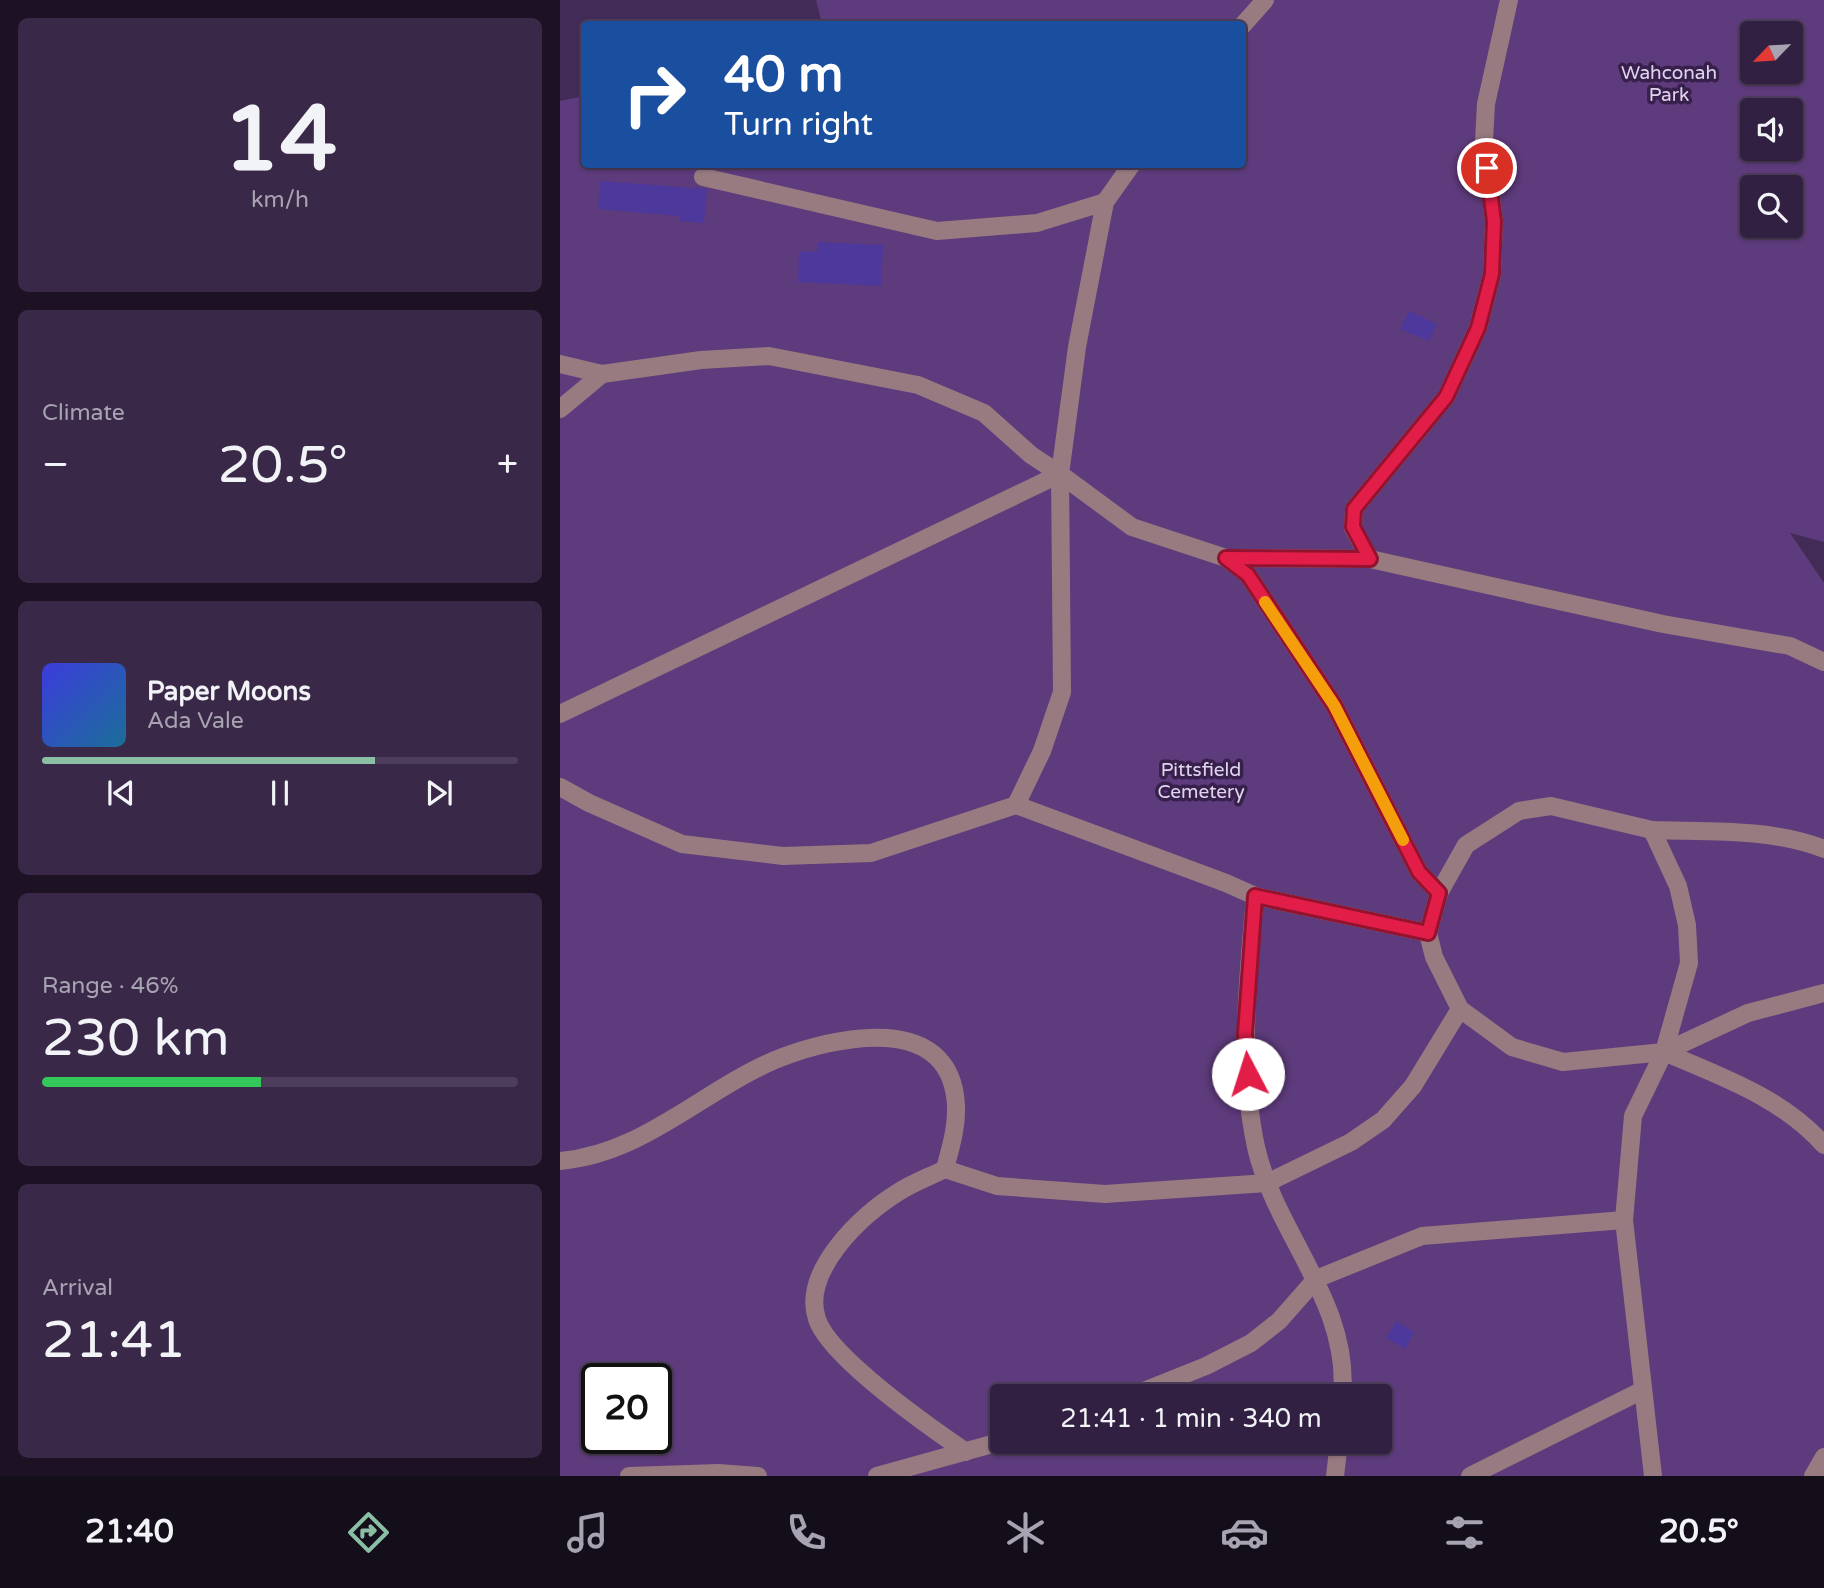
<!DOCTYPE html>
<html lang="en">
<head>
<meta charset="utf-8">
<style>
  :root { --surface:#322042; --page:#3a2849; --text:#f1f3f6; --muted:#a8a3b2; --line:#4d3e5b; --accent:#8abfa5 }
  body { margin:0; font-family:"Varela Round",sans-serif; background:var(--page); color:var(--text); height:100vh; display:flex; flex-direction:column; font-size:26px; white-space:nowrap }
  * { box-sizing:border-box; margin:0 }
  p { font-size:23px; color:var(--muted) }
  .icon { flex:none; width:38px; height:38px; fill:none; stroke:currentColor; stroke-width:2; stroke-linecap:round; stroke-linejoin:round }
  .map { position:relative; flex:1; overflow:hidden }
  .panel { display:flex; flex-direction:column; gap:18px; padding:18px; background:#1c1224; width:560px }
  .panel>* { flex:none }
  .banner { position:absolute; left:21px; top:21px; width:665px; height:147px; border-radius:7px; box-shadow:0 2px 5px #0004,0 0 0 2px var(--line); background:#1a4fa0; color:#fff; overflow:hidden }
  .needle { width:46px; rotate:245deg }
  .buttons { position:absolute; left:1180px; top:21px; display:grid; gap:14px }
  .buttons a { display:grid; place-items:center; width:63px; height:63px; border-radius:7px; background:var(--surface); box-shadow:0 2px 5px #0004,0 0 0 2px var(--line); font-size:35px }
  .speed { position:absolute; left:21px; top:1363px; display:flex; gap:14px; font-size:35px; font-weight:700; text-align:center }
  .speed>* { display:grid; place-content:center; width:91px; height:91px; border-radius:50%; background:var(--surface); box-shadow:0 2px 5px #0004,0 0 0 2px var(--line); line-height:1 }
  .speed .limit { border:4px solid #111; border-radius:10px; background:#fff; color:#111 }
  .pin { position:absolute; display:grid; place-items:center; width:60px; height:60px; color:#fff; margin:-30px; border:4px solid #fff; border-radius:50%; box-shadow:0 2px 7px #0007 }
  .me { position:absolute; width:77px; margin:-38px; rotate:355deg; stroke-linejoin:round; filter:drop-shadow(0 0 5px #0008) }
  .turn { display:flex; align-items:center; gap:24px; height:147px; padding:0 28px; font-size:32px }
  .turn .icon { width:91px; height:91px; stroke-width:2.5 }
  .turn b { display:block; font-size:49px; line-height:60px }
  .big { font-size:52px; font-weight:600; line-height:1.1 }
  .panel .widget { flex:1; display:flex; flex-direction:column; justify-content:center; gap:10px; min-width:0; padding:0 24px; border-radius:10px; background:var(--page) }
  .panel .dial { align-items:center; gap:0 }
  .dial b { font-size:91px; line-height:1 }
  .song { display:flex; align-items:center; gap:21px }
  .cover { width:84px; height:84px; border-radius:10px; background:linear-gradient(135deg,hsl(240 70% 55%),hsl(200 70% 35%)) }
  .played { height:7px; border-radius:4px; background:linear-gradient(90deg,var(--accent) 70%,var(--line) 70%) }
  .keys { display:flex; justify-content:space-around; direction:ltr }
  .heat { display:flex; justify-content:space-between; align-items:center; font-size:38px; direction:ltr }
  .charge { height:10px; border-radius:5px; background:linear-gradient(90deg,#34c759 46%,var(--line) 0) }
  .trip { position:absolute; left:430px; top:1384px; width:402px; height:70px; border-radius:7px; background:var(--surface); box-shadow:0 2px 5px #0004,0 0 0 2px var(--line); font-weight:600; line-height:70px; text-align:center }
  .tabs { display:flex; height:112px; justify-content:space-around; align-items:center; background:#140d1a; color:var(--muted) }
  .tabs .icon { width:49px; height:49px }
  .tabs .on { color:var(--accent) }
  .tabs b { font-size:32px; color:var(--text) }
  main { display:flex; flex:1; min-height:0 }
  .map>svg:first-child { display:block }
  .green { fill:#5e3b7c; fill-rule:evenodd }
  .building { fill:#4d389c }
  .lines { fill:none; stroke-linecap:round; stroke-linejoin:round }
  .minor { stroke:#987b80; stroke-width:18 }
  .route-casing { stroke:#92132f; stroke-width:18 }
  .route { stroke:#e11d48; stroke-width:12 }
  .slow { stroke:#f59e0b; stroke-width:12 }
  .labels { text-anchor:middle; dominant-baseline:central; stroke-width:7; stroke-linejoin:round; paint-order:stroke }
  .park-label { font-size:19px; fill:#e0d4ed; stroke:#38204d }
</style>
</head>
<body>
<main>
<section class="panel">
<div class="widget dial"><b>14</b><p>km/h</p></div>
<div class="widget"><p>Climate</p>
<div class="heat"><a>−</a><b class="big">20.5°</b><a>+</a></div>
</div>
<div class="widget">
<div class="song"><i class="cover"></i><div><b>Paper Moons</b><p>Ada Vale</p></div></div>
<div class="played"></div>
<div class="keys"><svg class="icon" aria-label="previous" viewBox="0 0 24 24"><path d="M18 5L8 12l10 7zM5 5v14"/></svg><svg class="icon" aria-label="pause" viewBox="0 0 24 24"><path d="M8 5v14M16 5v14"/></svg><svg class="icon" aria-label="next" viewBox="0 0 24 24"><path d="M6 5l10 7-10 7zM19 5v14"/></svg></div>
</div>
<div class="widget"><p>Range · 46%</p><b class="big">230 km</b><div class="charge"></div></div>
<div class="widget"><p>Arrival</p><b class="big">21:41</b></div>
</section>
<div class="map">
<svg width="1264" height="1476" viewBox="0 0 1264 1476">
  <rect width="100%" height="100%" fill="#432b58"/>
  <path class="green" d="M256 0H1264V542L1230 533 1264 583V1476H0V101L24 96V164H682V24H262ZM1192 33H1230V72H1192ZM1192 110H1230V149H1192ZM1192 187H1230V226H1192ZM37 1379H96V1438H37ZM443 1396H821V1442H443Z"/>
  <g class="building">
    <path d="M40 181 147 189 144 223 119 221 120 216 38 209Z"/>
    <path d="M258 242 323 245 321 286 238 282 239 251 257 252Z"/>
    <path d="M849 311 877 324 869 341 840 329Z"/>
    <path d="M836 1321 854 1332 845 1349 826 1338Z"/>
  </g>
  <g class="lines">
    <g class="minor">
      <path d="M682 26 705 0"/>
      <path d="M143 177 377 231 477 223 545 202"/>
      <path d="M0 364 42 374 141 360 209 356 358 385 424 413 471 455 500 474 0 714"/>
      <path d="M0 409 42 374"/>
      <path d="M500 474 517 347 545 202 572 164"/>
      <path d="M666 558 688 575 774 705 859 872 879 893 868 933 874 957 900 1009 952 1047 1003 1062 1104 1052 1188 1013 1264 993"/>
      <path d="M810 559 793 528 794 509 886 397 918 328 932 274 934 221 924 141 926 104 949 0"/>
      <path d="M0 787 29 803 122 844 223 856 311 853 456 805 482 751 502 692 500 474 572 527 666 558 810 559 1103 624 1230 646 1264 662"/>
      <path d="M456 805 666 883 695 896 868 933"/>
      <path d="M1092 830C1148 832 1211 828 1264 849"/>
      <path d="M879 893 906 845 959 811 991 806 1092 830 1118 886 1127 925 1129 963 1104 1052 1073 1116 1064 1220 1093 1476"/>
      <path d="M695 896C688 979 678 1064 696 1147 715 1233 791 1303 782 1396"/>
      <path d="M1104 1052C1162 1077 1221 1097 1264 1145"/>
      <path d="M0 1161C83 1154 142 1091 215 1060 274 1036 392 1010 396 1106 397 1128 390 1149 385 1169L437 1186 545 1194 707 1183 791 1142 823 1120 853 1086 900 1009"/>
      <path d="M385 1169C369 1177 352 1183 337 1193 301 1215 241 1272 257 1319 269 1357 371 1428 406 1452"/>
      <path d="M571 1396 646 1366 691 1343 719 1321 756 1279 862 1236 1064 1220"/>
      <path d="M69 1476 158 1473 198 1476"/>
      <path d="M317 1476 443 1441"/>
      <path d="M775 1476 779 1442"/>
      <path d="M910 1476 1081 1391"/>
      <path d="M1253 1476 1264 1457"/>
    </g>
  </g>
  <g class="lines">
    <defs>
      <path id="route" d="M688 1074 685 1034 695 896 868 933 879 893 859 872 774 705 688 575 666 558 810 559 793 527 794 509 886 397 918 328 932 274 934 221 927 168"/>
    </defs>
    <use href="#route" class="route-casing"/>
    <use href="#route" class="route"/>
    <path class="slow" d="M705 602 774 705 843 840"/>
  </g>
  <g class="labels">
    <g class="park-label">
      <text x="1109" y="73">Wahconah<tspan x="1109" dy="22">Park</tspan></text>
      <text x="641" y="770">Pittsfield<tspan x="641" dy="22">Cemetery</tspan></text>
    </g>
  </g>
</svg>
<div class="buttons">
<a><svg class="needle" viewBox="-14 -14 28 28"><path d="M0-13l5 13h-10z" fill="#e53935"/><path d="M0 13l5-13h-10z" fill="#a8a3b2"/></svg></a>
<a><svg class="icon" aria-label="sound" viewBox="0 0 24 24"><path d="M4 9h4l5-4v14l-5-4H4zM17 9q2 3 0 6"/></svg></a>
<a><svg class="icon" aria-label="search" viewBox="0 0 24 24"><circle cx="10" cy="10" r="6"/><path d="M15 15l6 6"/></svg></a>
</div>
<div class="speed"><div class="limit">20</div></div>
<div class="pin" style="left:927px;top:168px;background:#d93025"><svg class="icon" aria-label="arrive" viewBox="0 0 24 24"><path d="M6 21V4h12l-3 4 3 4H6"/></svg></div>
<svg class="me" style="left:688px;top:1074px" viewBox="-20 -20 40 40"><circle r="19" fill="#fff"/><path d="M0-13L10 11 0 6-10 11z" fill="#e11d48"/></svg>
<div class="trip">21:41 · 1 min · 340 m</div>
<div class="banner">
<div class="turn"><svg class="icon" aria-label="right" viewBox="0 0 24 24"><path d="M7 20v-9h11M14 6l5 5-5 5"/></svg><div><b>40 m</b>Turn right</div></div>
</div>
</div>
</main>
<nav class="tabs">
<b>21:40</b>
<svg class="icon on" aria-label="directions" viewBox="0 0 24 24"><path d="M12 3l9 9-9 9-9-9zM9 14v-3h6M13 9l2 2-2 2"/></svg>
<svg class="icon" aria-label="music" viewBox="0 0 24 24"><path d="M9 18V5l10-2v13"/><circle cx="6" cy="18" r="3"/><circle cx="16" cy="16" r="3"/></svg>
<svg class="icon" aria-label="phone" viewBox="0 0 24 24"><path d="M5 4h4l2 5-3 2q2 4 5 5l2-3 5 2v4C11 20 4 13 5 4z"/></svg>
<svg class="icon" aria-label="climate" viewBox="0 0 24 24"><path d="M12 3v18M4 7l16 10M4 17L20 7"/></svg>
<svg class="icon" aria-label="car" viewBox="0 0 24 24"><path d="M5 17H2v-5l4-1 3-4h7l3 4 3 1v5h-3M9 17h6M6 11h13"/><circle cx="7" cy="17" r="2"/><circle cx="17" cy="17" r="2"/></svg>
<svg class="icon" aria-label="filters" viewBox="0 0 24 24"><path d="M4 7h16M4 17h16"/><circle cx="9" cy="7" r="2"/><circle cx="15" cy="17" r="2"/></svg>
<b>20.5°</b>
</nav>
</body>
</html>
